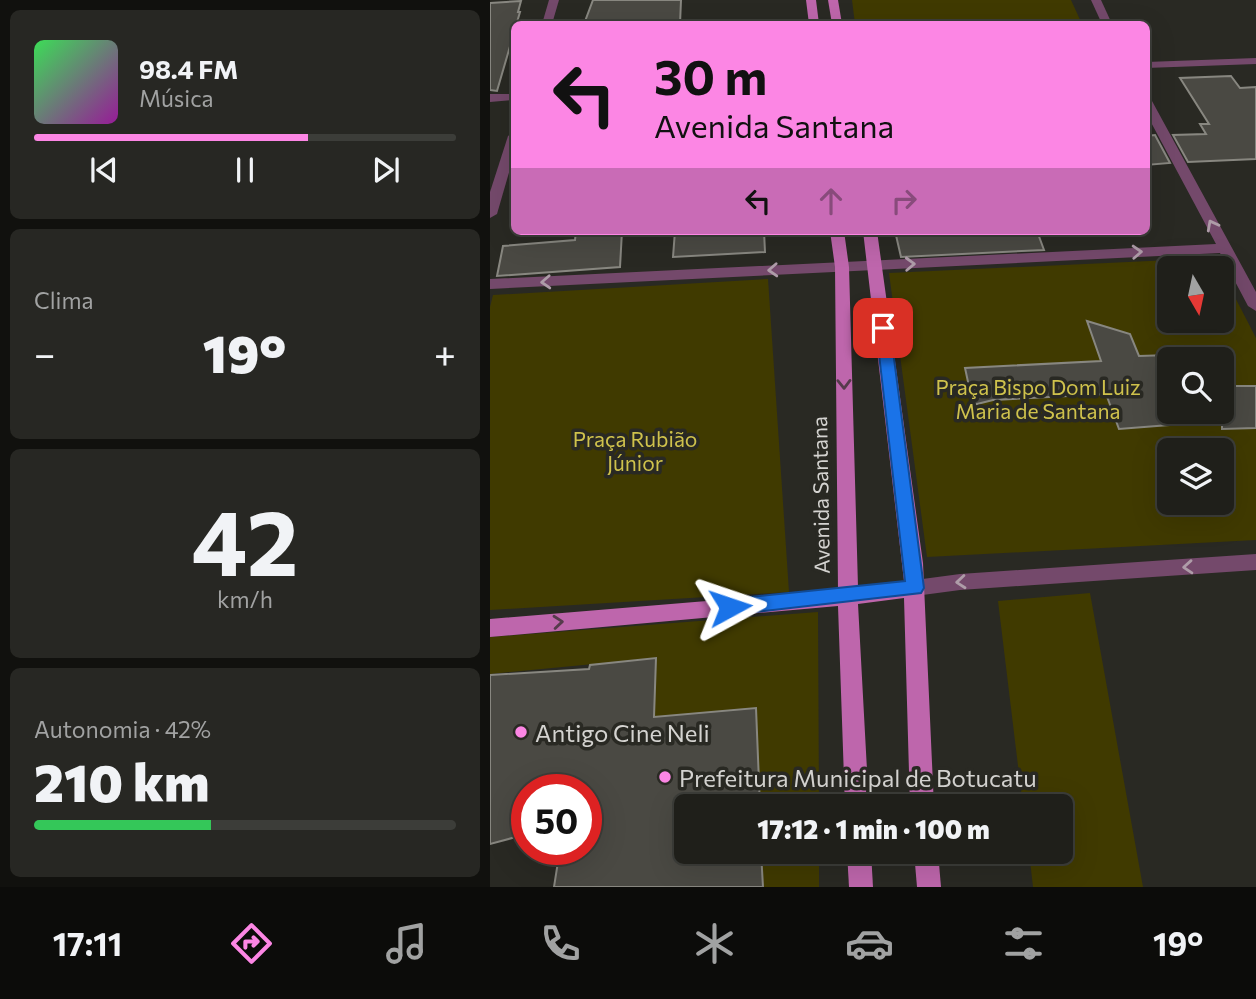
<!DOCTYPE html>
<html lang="pt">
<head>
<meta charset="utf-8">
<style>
  :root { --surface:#1f1f1a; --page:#272723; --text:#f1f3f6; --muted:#a1a2a2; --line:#3c3d39; --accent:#fc86e4 }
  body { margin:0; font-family:Commissioner,sans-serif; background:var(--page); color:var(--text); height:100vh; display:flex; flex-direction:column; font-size:26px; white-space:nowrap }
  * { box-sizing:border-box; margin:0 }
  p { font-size:23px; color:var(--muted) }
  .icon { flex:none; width:38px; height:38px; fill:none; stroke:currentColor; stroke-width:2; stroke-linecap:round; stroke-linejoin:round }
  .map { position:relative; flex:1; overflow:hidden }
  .sheet { display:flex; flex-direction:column; gap:10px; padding:10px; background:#11110e; width:490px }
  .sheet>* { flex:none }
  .hud { position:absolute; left:21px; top:21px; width:639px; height:214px; border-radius:10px; box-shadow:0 7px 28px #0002,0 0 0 2px var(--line); background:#fc86e4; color:#111; overflow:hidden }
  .needle { width:46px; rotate:171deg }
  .fabs { position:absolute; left:667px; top:256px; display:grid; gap:14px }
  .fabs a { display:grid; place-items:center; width:77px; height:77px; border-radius:10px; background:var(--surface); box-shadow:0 7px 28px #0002,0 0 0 2px var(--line); font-size:35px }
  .speed { position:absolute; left:21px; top:774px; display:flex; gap:14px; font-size:35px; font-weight:700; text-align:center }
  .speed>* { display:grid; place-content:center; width:91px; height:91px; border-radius:50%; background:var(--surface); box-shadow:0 7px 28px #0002,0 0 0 2px var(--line); line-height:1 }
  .speed .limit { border:10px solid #d22; background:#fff; color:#111 }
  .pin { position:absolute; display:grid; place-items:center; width:60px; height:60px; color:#fff; margin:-30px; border-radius:14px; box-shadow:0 4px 10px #0006 }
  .me { position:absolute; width:77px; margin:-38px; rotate:85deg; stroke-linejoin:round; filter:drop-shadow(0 0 5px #0008) }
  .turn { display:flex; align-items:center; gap:24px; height:147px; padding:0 28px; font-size:32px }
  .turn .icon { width:91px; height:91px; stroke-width:2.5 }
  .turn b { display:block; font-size:49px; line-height:60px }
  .lanes { display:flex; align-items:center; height:66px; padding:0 28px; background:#0003; justify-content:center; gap:35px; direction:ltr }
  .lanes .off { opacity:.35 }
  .big { font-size:52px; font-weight:800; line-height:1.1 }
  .sheet .card { flex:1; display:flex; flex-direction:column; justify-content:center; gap:10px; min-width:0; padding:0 24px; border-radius:10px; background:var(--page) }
  .sheet .dial { align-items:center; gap:0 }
  .dial b { font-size:91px; line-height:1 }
  .song { display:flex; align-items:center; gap:21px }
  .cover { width:84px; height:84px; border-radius:10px; background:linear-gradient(135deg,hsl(130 70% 55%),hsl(300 70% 35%)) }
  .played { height:7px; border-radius:4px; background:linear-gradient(90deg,var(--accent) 65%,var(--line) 65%) }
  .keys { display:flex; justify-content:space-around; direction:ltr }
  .heat { display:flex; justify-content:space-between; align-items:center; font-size:38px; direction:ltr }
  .charge { height:10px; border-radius:5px; background:linear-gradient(90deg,#34c759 42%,var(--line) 0) }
  .trip { position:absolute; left:184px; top:794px; width:399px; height:70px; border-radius:10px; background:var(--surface); box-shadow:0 7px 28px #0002,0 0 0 2px var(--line); font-weight:800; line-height:70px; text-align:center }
  .tab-bar { display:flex; height:112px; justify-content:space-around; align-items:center; background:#0c0c0a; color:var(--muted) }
  .tab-bar .icon { width:49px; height:49px }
  .tab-bar .selected { color:var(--accent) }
  .tab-bar b { font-size:32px; color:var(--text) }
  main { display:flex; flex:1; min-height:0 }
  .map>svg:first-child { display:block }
  .green { fill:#403a00; fill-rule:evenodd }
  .building { fill:#4a4943; stroke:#888780; stroke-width:2 }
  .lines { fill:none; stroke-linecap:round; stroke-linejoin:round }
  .minor { fill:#74496b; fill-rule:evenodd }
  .major { fill:#be66ac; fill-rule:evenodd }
  .oneway { stroke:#ae9ca8 }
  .oneway2 { stroke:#563b4c }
  .route { fill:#1a73e8; stroke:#114b97; stroke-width:2 }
  .poi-dot { fill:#fc86e4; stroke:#292923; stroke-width:2.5 }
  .labels { text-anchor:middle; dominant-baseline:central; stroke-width:7; stroke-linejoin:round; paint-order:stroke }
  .park-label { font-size:21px; fill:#cfc24c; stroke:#292923 }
  .street-label { font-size:21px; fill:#d4d3d0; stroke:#292923 }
  .near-poi-label { font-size:24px; fill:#d4d3d0; stroke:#292923; text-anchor:start }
</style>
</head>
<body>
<main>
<section class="sheet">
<div class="card">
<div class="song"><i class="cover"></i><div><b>98.4 FM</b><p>Música</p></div></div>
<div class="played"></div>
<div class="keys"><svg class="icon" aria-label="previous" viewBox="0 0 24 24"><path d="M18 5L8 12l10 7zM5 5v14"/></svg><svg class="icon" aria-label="pause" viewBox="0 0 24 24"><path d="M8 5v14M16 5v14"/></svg><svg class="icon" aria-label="next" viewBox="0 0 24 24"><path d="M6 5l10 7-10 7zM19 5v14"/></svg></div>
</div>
<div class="card"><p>Clima</p>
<div class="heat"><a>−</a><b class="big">19°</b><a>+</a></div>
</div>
<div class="card dial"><b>42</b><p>km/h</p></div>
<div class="card"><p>Autonomia · 42%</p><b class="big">210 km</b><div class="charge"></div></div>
</section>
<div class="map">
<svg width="766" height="887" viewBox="0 0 766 887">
  <rect width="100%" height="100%" fill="#292923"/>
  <g class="green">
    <path d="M362 0H581L592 24H365Z"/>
    <path d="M724 258 729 268H679V320H732V272L766 338V540L437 557 399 273ZM679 359H732V411H679ZM679 450H732V502H679Z"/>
    <path d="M278 279 299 592 0 610V307L3 295Z"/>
    <path d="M600 593 653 887H543L539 852H570V807H533L508 601Z"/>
    <path d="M328 612 329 807H267L265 708 164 717 166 658 0 674V637Z"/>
    <rect x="266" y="852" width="63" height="35"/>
  </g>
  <g class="building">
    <path d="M103 0H191L190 24H94Z"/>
    <path d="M31 1 28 12H30L7 91 0 90V3Z"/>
    <path d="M741 76 750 88 766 87V159L698 162 683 135 716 134 710 124H719L690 78Z"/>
    <path d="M665 135 680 163 656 165V136Z"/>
    <path d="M86 231H132L130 267 7 276 13 246 85 240Z"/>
    <path d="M185 231H274L275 252 183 257Z"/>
    <path d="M405 231H547L554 250 411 257Z"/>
    <path d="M597 321 640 334 649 356 679 355V425L629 429 616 394 503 400 483 405 475 368 611 361Z"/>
    <path d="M732 386H766V428L732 429Z"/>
    <path d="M166 658 164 717 266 708 270 807H196V852H271L273 887H64L70 849H96V789H37V834L0 844V675L99 669 100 665Z"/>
  </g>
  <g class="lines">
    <g class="minor">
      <path d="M59 0H69L62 24H52Z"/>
      <path d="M601 0H611L622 24H612Z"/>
      <path d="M766 58V64L656 68V62Z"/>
      <path d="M0 94H24V100L0 102Z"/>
      <path d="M656 98 662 101 766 292V311L758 306 730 253 0 289V279L726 244 656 113Z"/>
      <path d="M24 132V155L7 214 0 218V192L18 136Z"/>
      <path d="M766 554V570L470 590 425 596 418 594 415 588 418 582 425 580 470 574Z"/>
    </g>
    <g class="major">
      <path d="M316 0H326L329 24H319Z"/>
      <path d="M338 0H348L352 24H342Z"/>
      <path d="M340 231H354L359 267 368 587 414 581 373 231H387L433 563 444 807H420L414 598 368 604 379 807H355L348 606 0 637V619L348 590 345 267Z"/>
      <path d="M357 852H381L383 887H359Z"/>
      <path d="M424 852H448L451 887H427Z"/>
    </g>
  </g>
  <defs><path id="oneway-chevron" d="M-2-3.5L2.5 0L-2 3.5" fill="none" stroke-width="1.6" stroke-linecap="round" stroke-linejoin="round" transform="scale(1.75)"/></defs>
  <g class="oneway">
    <use href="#oneway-chevron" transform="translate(722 225) rotate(-118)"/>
    <use href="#oneway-chevron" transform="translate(647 252) rotate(-3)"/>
    <use href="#oneway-chevron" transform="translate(420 264) rotate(-2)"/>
    <use href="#oneway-chevron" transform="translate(283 270) rotate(177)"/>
    <use href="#oneway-chevron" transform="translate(56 282) rotate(177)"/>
    <use href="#oneway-chevron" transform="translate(698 567) rotate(176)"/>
    <use href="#oneway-chevron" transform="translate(471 582) rotate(175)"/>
  </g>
  <g class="oneway2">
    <use href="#oneway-chevron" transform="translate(354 384) rotate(89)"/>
    <use href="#oneway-chevron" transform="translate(68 622) rotate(-5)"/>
  </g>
  <path class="route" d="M393 323 400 328 434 588 431 593 240 615 233 613 231 607 233 602 240 599 415 581 386 328Z"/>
  <g class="poi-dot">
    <circle cx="31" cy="732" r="7"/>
    <circle cx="175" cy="777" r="7"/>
  </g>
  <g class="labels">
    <g class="park-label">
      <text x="548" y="386">Praça Bispo Dom Luiz<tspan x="548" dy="24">Maria de Santana</tspan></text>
      <text x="145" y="438">Praça Rubião<tspan x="145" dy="24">Júnior</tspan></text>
    </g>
    <g class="street-label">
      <text transform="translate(330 495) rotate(-91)">Avenida Santana</text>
    </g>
    <g class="near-poi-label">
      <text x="45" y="732">Antigo Cine Neli</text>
      <text x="189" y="777">Prefeitura Municipal de Botucatu</text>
    </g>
  </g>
</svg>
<div class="fabs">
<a><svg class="needle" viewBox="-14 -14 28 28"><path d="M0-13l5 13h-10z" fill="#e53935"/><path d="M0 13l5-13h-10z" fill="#a1a2a2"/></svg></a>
<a><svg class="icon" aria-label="search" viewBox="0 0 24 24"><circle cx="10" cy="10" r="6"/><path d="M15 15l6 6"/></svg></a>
<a><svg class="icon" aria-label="layers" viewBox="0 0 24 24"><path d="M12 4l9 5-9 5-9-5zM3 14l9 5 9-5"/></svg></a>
</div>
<div class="speed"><div class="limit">50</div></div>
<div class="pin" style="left:393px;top:328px;background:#d93025"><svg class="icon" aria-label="arrive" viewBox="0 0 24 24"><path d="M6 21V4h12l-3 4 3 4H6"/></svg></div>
<svg class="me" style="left:240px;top:607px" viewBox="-20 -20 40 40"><path d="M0-17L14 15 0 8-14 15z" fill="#1a73e8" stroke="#fff" stroke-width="4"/></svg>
<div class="trip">17:12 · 1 min · 100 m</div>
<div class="hud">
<div class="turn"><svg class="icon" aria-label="left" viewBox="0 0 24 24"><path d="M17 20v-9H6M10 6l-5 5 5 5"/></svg><div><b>30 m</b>Avenida Santana</div></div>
<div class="lanes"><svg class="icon" aria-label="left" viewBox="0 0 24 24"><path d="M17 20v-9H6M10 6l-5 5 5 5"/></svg><svg class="icon off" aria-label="ahead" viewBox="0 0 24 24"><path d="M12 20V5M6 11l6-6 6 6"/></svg><svg class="icon off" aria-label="right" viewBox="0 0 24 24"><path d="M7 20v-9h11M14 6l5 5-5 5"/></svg></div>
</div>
</div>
</main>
<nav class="tab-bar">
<b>17:11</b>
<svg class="icon selected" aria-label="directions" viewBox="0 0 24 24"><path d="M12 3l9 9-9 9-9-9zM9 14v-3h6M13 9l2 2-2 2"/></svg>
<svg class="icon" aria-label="music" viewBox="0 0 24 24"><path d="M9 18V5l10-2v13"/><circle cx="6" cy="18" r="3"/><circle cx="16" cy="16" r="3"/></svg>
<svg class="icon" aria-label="phone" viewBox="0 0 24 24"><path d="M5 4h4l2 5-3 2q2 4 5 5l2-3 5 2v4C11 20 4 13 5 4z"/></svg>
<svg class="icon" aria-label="climate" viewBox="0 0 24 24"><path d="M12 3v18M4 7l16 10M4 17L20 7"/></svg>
<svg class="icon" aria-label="car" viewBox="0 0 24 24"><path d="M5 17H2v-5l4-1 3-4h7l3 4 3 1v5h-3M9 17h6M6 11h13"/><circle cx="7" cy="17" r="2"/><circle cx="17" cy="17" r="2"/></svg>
<svg class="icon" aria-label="filters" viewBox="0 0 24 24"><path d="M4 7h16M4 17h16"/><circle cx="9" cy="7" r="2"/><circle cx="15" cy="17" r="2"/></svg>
<b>19°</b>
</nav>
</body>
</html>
